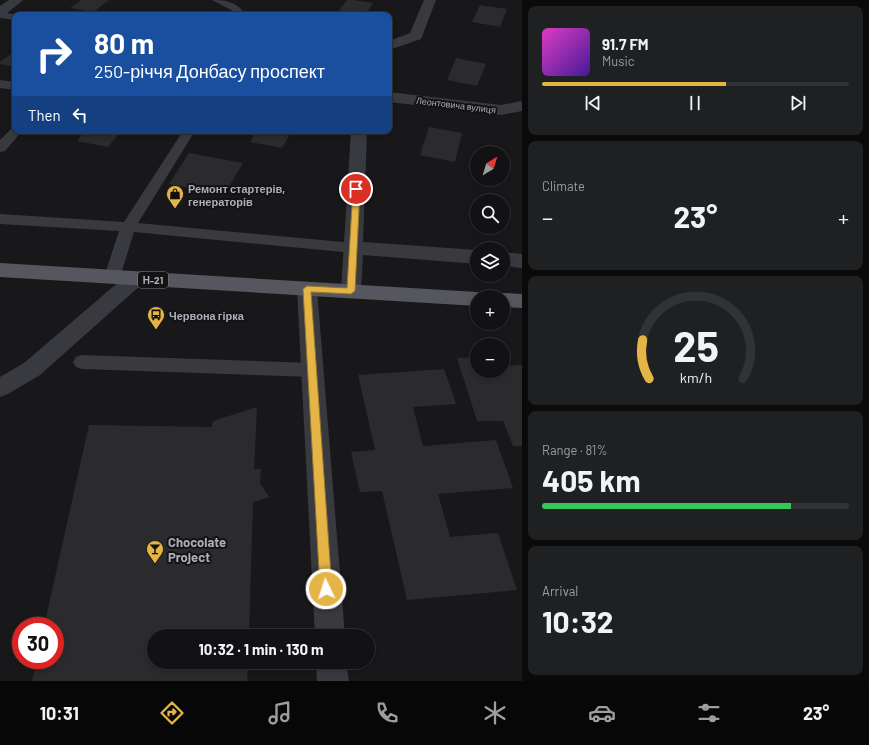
<!DOCTYPE html>
<html lang="en">
<head>
<meta charset="utf-8">
<style>
  :root { --surface:#121214; --page:#1f2022; --text:#f1f3f6; --muted:#9c9ea0; --line:#313234; --accent:#e4b446 }
  body { margin:0; font-family:Barlow,sans-serif; background:var(--page); color:var(--text); height:100vh; display:flex; flex-direction:column; font-size:15px; white-space:nowrap }
  * { box-sizing:border-box; margin:0 }
  p { font-size:13px; color:var(--muted) }
  .icon { flex:none; width:22px; height:22px; fill:none; stroke:currentColor; stroke-width:2; stroke-linecap:round; stroke-linejoin:round }
  .map { position:relative; flex:1; overflow:hidden }
  .details { display:flex; flex-direction:column; gap:6px; padding:6px; background:#0a0a0b; width:347px }
  .details>* { flex:none }
  .banner { position:absolute; left:12px; top:12px; width:380px; height:122px; border-radius:8px; box-shadow:0 2px 6px #0003,0 0 0 1px var(--line); background:#1a4fa0; color:#fff; overflow:hidden }
  .needle { width:26px; rotate:38deg }
  .tools { position:absolute; left:470px; top:146px; display:grid; gap:8px }
  .tools a { display:grid; place-items:center; width:40px; height:40px; border-radius:50%; background:var(--surface); box-shadow:0 2px 6px #0003,0 0 0 1px var(--line); font-size:20px }
  .speed { position:absolute; left:12px; top:617px; display:flex; gap:8px; font-size:20px; font-weight:700; text-align:center }
  .speed>* { display:grid; place-content:center; width:52px; height:52px; border-radius:50%; background:var(--surface); box-shadow:0 2px 6px #0003,0 0 0 1px var(--line); line-height:1 }
  .speed .limit { border:6px solid #d22; background:#fff; color:#111 }
  .pin { position:absolute; display:grid; place-items:center; width:34px; height:34px; color:#fff; margin:-17px; border:2px solid #fff; border-radius:50%; box-shadow:0 1px 4px #0007 }
  .me { position:absolute; width:44px; margin:-22px; rotate:356deg; stroke-linejoin:round; filter:drop-shadow(0 0 3px #0008) }
  .turn { display:flex; align-items:center; gap:14px; height:84px; padding:0 16px; font-size:18px }
  .turn .icon { width:52px; height:52px; stroke-width:2.5 }
  .turn b { display:block; font-size:28px; line-height:34px }
  .then { display:flex; align-items:center; height:38px; padding:0 16px; background:#0003; gap:8px; font-size:15px }
  .big { font-size:30px; font-weight:700; line-height:1.1 }
  .details .card { flex:1; display:flex; flex-direction:column; justify-content:center; gap:6px; min-width:0; padding:0 14px; border-radius:8px; background:var(--page) }
  .details .dial { align-items:center; gap:0 }
  .dial svg { height:104px; overflow:visible; fill:none; stroke:var(--line); stroke-width:7; stroke-linecap:round; text-anchor:middle }
  .dial text { fill:var(--text); stroke:none }
  .song { display:flex; align-items:center; gap:12px }
  .cover { width:48px; height:48px; border-radius:6px; background:linear-gradient(135deg,hsl(310 70% 55%),hsl(260 70% 35%)) }
  .played { height:4px; border-radius:2px; background:linear-gradient(90deg,var(--accent) 60%,var(--line) 60%) }
  .keys { display:flex; justify-content:space-around; direction:ltr }
  .heat { display:flex; justify-content:space-between; align-items:center; font-size:22px; direction:ltr }
  .charge { height:6px; border-radius:3px; background:linear-gradient(90deg,#34c759 81%,var(--line) 0) }
  .trip { position:absolute; left:147px; top:629px; width:228px; height:40px; border-radius:20px; background:var(--surface); box-shadow:0 2px 6px #0003,0 0 0 1px var(--line); font-weight:700; line-height:40px; text-align:center }
  .menu { display:flex; height:64px; justify-content:space-around; align-items:center; background:#070708; color:var(--muted) }
  .menu .icon { width:28px; height:28px }
  .menu .selected { color:var(--accent) }
  .menu b { font-size:18px; color:var(--text) }
  main { display:flex; flex:1; min-height:0 }
  .map>svg:first-child { display:block }
  .building { fill:#2b2b2e }
  .lines { fill:none; stroke-linecap:round; stroke-linejoin:round }
  .lane { fill:#393a3f; fill-rule:evenodd }
  .street { fill:#393a3f; fill-rule:evenodd }
  .primary { fill:#56575e; fill-rule:evenodd }
  .route { fill:#e4b446; stroke:#94752e }
  .labels { text-anchor:middle; dominant-baseline:central; stroke-width:4; stroke-linejoin:round; paint-order:stroke }
  .far-street-label { font-size:9px; fill:#acafb9; stroke:#131315 }
  .shield { fill:#131315; stroke:#7e8088; stroke-width:1 }
  .shield-label { font-size:10px; font-weight:bold; fill:#acafb9 }
  .poi-label { font-size:11px; font-weight:bold; fill:#acafb9; stroke:#131315; text-anchor:start }
  .near-poi-label { font-size:13px; font-weight:bold; fill:#acafb9; stroke:#131315; text-anchor:start }
</style>
</head>
<body>
<main>
<div class="map">
<svg width="522" height="681" viewBox="0 0 522 681">
  <rect width="100%" height="100%" fill="#18181a"/>
  <g class="building">
    <path d="M81 0H109L93 12 70 8Z"/>
    <path d="M347 0H354L373 3 365 15H336Z"/>
    <path d="M480 5 507 9 500 27 472 22Z"/>
    <path d="M15 51V67L0 64V62Z"/>
    <path d="M456 58 486 64 477 86 447 80Z"/>
    <path d="M429 127 462 133 455 162 420 155Z"/>
    <path d="M85 131H121L108 147 77 141Z"/>
    <path d="M256 131H292L282 148 250 142Z"/>
    <path d="M189 153 243 163 224 195 169 184Z"/>
    <path d="M477 357V371H503V366L522 365V446H513L503 421H477L457 358Z"/>
    <path d="M444 369 456 404 413 407 423 446 496 440 513 488 438 494 450 537 498 533 517 590 407 600 382 491 360 492 351 452 375 450 358 375Z"/>
    <path d="M257 407 254 469H261L260 483 269 497 253 502 249 636H154V662H248L247 681H32L37 660H55V626H44L89 425 212 427 213 421Z"/>
  </g>
  <g class="lines">
    <g class="lane">
      <path d="M212 0C227 0 237 2 246 15H236L233 11Z"/>
      <path d="M0 12 19 15H15V20L0 18Z"/>
      <path d="M15 127V131H22L5 151 0 152V140L12 128Z"/>
      <path d="M183 131H195L138 223 354 243 359 245 362 248 359 251 354 253 134 232 120 277 118 281 112 282 106 281 104 277 119 231 0 224V214L124 222Z"/>
      <path d="M82 355 312 363 318 365 321 370 318 375 312 377 82 369 76 367 73 362 76 357Z"/>
    </g>
    <g class="street">
      <path d="M9 0H23L5 15 0 16V6Z"/>
      <path d="M424 0H436L421 39 389 50V41L410 33Z"/>
      <path d="M0 80 15 82V90L0 88Z"/>
      <path d="M389 92 501 105 522 101V111L501 115 389 102Z"/>
      <path d="M351 131H367L363 242 477 250V264L363 255 361 291 358 296 351 298 344 296 341 291Z"/>
      <path d="M503 252 522 254V268L503 266Z"/>
      <path d="M135 272 142 274 145 279 142 284 40 375 8 394 0 397V377L24 363 128 274Z"/>
      <path d="M307 282 314 284 317 289 345 636H315L297 289 300 284Z"/>
      <path d="M316 662H346L349 681H317Z"/>
    </g>
    <g class="primary">
      <path d="M0 263 477 292 484 294 486 297H477V306L0 277Z"/>
      <path d="M503 293 522 294V308L503 307V297H494L496 295Z"/>
    </g>
  </g>
  <path class="route" d="M356 187 360 189 355 291 351 294 311 292 332 589 331 593 326 595 322 593 320 589 303 289 307 286 347 288 353 189Z"/>
  <defs>
    <symbol id="shop-pin" viewBox="-11 -11 22 30"><path d="M0 17L-7.5 6A9.5 9.5 0 1 1 7.5 6Z" fill="#e4b446" stroke="#131315"/><path d="M-5-2.5h2.3a2.7 3.5 0 0 1 5.4 0H5L5.5 6h-11ZM-1.5-2.5h3a1.5 2.3 0 0 0-3 0Z" fill="#111"/></symbol>
    <symbol id="bus-pin" viewBox="-11 -11 22 30"><path d="M0 17L-7.5 6A9.5 9.5 0 1 1 7.5 6Z" fill="#e4b446" stroke="#131315"/><path d="M-5-6H5V4H4V6H2V4H-2V6H-4V4H-5ZM-3.5-4V0h7V-4ZM-3.5 1.2v1.5H-2V1.2ZM2 1.2v1.5H3.5V1.2Z" fill="#111"/></symbol>
    <symbol id="bar-pin" viewBox="-11 -11 22 30"><path d="M0 17L-7.5 6A9.5 9.5 0 1 1 7.5 6Z" fill="#e4b446" stroke="#131315"/><path d="M-6-5H6L.8 .8V4.5H3.5V6h-7V4.5H-.8V.8Z" fill="#111"/></symbol>
  </defs>
  <g fill-rule="evenodd">
    <use href="#shop-pin" x="165" y="184" width="20" height="27"/>
    <use href="#bus-pin" x="146" y="305" width="20" height="27"/>
    <use href="#bar-pin" x="145" y="539" width="20" height="27"/>
  </g>
  <g class="labels">
    <g class="far-street-label">
      <text transform="translate(456 105) rotate(7)">Леонтовича вулиця</text>
    </g>
    <rect class="shield" x="138" y="272" width="30" height="16" rx="3"/>
    <g class="shield-label">
      <text x="153" y="280">Н-21</text>
    </g>
    <g class="poi-label">
      <text x="188" y="188">Ремонт стартерів,<tspan x="188" dy="13">генераторів</tspan></text>
      <text x="169" y="315">Червона гірка</text>
    </g>
    <g class="near-poi-label">
      <text x="168" y="542">Chocolate<tspan x="168" dy="15">Project</tspan></text>
    </g>
  </g>
</svg>
<div class="tools">
<a><svg class="needle" viewBox="-14 -14 28 28"><path d="M0-13l5 13h-10z" fill="#e53935"/><path d="M0 13l5-13h-10z" fill="#9c9ea0"/></svg></a>
<a><svg class="icon" aria-label="search" viewBox="0 0 24 24"><circle cx="10" cy="10" r="6"/><path d="M15 15l6 6"/></svg></a>
<a><svg class="icon" aria-label="layers" viewBox="0 0 24 24"><path d="M12 4l9 5-9 5-9-5zM3 14l9 5 9-5"/></svg></a>
<a>+</a>
<a>−</a>
</div>
<div class="speed"><div class="limit">30</div></div>
<div class="pin" style="left:356px;top:189px;background:#d93025"><svg class="icon" aria-label="arrive" viewBox="0 0 24 24"><path d="M6 21V4h12l-3 4 3 4H6"/></svg></div>
<svg class="me" style="left:326px;top:589px" viewBox="-20 -20 40 40"><circle r="17" fill="#e4b446" stroke="#fff" stroke-width="3"/><path d="M0-11L8 9 0 5-8 9z" fill="#fff"/></svg>
<div class="trip">10:32 · 1 min · 130 m</div>
<div class="banner">
<div class="turn"><svg class="icon" aria-label="right" viewBox="0 0 24 24"><path d="M7 20v-9h11M14 6l5 5-5 5"/></svg><div><b>80 m</b>250-річчя Донбасу проспект</div></div>
<div class="then">Then<svg class="icon" aria-label="left" viewBox="0 0 24 24"><path d="M17 20v-9H6M10 6l-5 5 5 5"/></svg></div>
</div>
</div>
<section class="details">
<div class="card">
<div class="song"><i class="cover"></i><div><b>91.7 FM</b><p>Music</p></div></div>
<div class="played"></div>
<div class="keys"><svg class="icon" aria-label="previous" viewBox="0 0 24 24"><path d="M18 5L8 12l10 7zM5 5v14"/></svg><svg class="icon" aria-label="pause" viewBox="0 0 24 24"><path d="M8 5v14M16 5v14"/></svg><svg class="icon" aria-label="next" viewBox="0 0 24 24"><path d="M6 5l10 7-10 7zM19 5v14"/></svg></div>
</div>
<div class="card"><p>Climate</p>
<div class="heat"><a>−</a><b class="big">23°</b><a>+</a></div>
</div>
<div class="card dial"><svg viewBox="0 0 100 80">
<path d="M14 69A42 42 0 1 1 86 69"/>
<path d="M14 69A42 42 0 0 1 9 39" stroke="#e4b446"/>
<text x="50" y="56" font-size="32" font-weight="700">25</text>
<text x="50" y="72" font-size="11">km/h</text>
</svg></div>
<div class="card"><p>Range · 81%</p><b class="big">405 km</b><div class="charge"></div></div>
<div class="card"><p>Arrival</p><b class="big">10:32</b></div>
</section>
</main>
<nav class="menu">
<b>10:31</b>
<svg class="icon selected" aria-label="directions" viewBox="0 0 24 24"><path d="M12 3l9 9-9 9-9-9zM9 14v-3h6M13 9l2 2-2 2"/></svg>
<svg class="icon" aria-label="music" viewBox="0 0 24 24"><path d="M9 18V5l10-2v13"/><circle cx="6" cy="18" r="3"/><circle cx="16" cy="16" r="3"/></svg>
<svg class="icon" aria-label="phone" viewBox="0 0 24 24"><path d="M5 4h4l2 5-3 2q2 4 5 5l2-3 5 2v4C11 20 4 13 5 4z"/></svg>
<svg class="icon" aria-label="climate" viewBox="0 0 24 24"><path d="M12 3v18M4 7l16 10M4 17L20 7"/></svg>
<svg class="icon" aria-label="car" viewBox="0 0 24 24"><path d="M5 17H2v-5l4-1 3-4h7l3 4 3 1v5h-3M9 17h6M6 11h13"/><circle cx="7" cy="17" r="2"/><circle cx="17" cy="17" r="2"/></svg>
<svg class="icon" aria-label="filters" viewBox="0 0 24 24"><path d="M4 7h16M4 17h16"/><circle cx="9" cy="7" r="2"/><circle cx="15" cy="17" r="2"/></svg>
<b>23°</b>
</nav>
</body>
</html>
